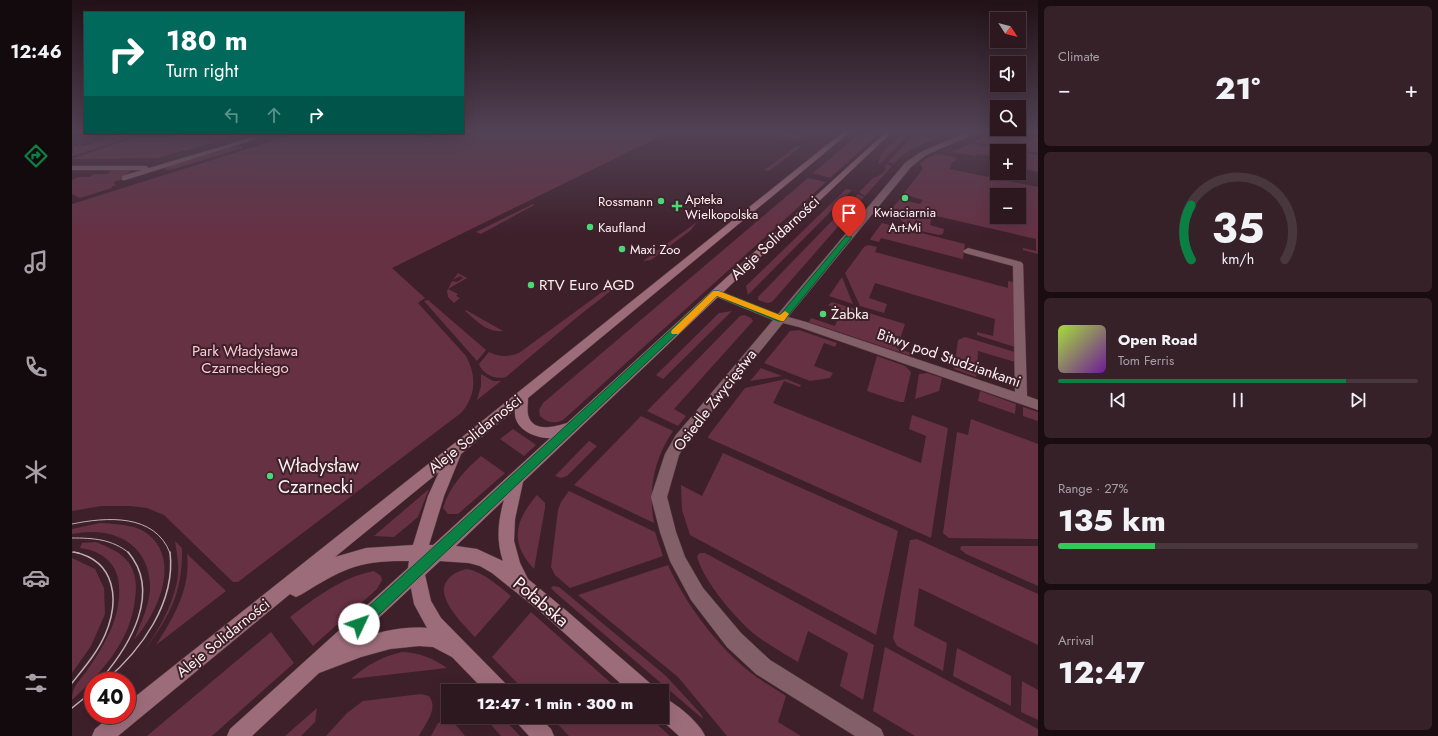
<!DOCTYPE html>
<html lang="en">
<head>
<meta charset="utf-8">
<style>
  :root { --surface:#2e1820; --page:#362129; --text:#f1f3f6; --muted:#a7a0a5; --line:#49373e; --accent:#0b8043 }
  body { margin:0; font-family:Jost,sans-serif; background:var(--page); color:var(--text); height:100vh; display:flex; flex-direction:column; font-size:15px; white-space:nowrap }
  * { box-sizing:border-box; margin:0 }
  p { font-size:13px; color:var(--muted) }
  .icon { flex:none; width:22px; height:22px; fill:none; stroke:currentColor; stroke-width:2; stroke-linecap:round; stroke-linejoin:round }
  .map { position:relative; flex:1; overflow:hidden }
  .drawer { display:flex; flex-direction:column; gap:6px; padding:6px; background:#190d12; width:400px }
  .drawer>* { flex:none }
  .banner { position:absolute; left:12px; top:12px; width:380px; height:122px; border-radius:0px; box-shadow:0 4px 16px #0002,0 0 0 1px var(--line); background:#00695c; color:#fff; overflow:hidden }
  .needle { width:26px; rotate:126deg }
  .tools { position:absolute; left:918px; top:12px; display:grid; gap:8px }
  .tools a { display:grid; place-items:center; width:36px; height:36px; border-radius:0px; background:var(--surface); box-shadow:0 4px 16px #0002,0 0 0 1px var(--line); font-size:20px }
  .speed { position:absolute; left:12px; top:672px; display:flex; gap:8px; font-size:20px; font-weight:700; text-align:center }
  .speed>* { display:grid; place-content:center; width:52px; height:52px; border-radius:50%; background:var(--surface); box-shadow:0 4px 16px #0002,0 0 0 1px var(--line); line-height:1 }
  .speed .limit { border:6px solid #d22; background:#fff; color:#111 }
  .pin { position:absolute; display:grid; place-items:center; width:34px; height:34px; color:#fff; margin:-41px -17px; border-radius:50% 50% 50% 0; rotate:-45deg; box-shadow:0 0 4px #0007 }
  .pin .icon { rotate:45deg }
  .me { position:absolute; width:44px; margin:-22px; rotate:48deg; stroke-linejoin:round; filter:drop-shadow(0 0 3px #0008) }
  .turn { display:flex; align-items:center; gap:14px; height:84px; padding:0 16px; font-size:18px }
  .turn .icon { width:52px; height:52px; stroke-width:2.5 }
  .turn b { display:block; font-size:28px; line-height:34px }
  .lanes { display:flex; align-items:center; height:38px; padding:0 16px; background:#0003; justify-content:center; gap:20px; direction:ltr }
  .lanes .off { opacity:.35 }
  .big { font-size:30px; font-weight:800; line-height:1.1 }
  .drawer .widget { flex:1; display:flex; flex-direction:column; justify-content:center; gap:6px; min-width:0; padding:0 14px; border-radius:6px; background:var(--page) }
  .drawer .dial { align-items:center; gap:0 }
  .dial svg { height:104px; overflow:visible; fill:none; stroke:var(--line); stroke-width:7; stroke-linecap:round; text-anchor:middle }
  .dial text { fill:var(--text); stroke:none }
  .song { display:flex; align-items:center; gap:12px }
  .cover { width:48px; height:48px; border-radius:6px; background:linear-gradient(135deg,hsl(80 70% 55%),hsl(280 70% 35%)) }
  .played { height:4px; border-radius:2px; background:linear-gradient(90deg,var(--accent) 80%,var(--line) 80%) }
  .keys { display:flex; justify-content:space-around; direction:ltr }
  .heat { display:flex; justify-content:space-between; align-items:center; font-size:22px; direction:ltr }
  .charge { height:6px; border-radius:3px; background:linear-gradient(90deg,#34c759 27%,var(--line) 0) }
  .trip { position:absolute; left:369px; top:684px; width:228px; height:40px; border-radius:0px; background:var(--surface); box-shadow:0 4px 16px #0002,0 0 0 1px var(--line); font-weight:800; line-height:40px; text-align:center }
  main { display:flex; flex:1; min-height:0 }
  .menu { display:flex; flex-direction:column; width:72px; justify-content:space-around; align-items:center; background:#120a0d; color:var(--muted) }
  .menu .icon { width:28px; height:28px }
  .menu .active { color:var(--accent) }
  .menu b { font-size:18px; color:var(--text) }
  .map>svg:first-child { display:block }
  .green { fill:#663143; fill-rule:evenodd }
  .lines { fill:none; stroke-linecap:round; stroke-linejoin:round }
  .street-casing { stroke:#584048; stroke-width:1 }
  .secondary-casing { stroke:#584048; stroke-width:1 }
  .street { fill:#835f69; fill-rule:evenodd }
  .secondary { fill:#9d6c7a; fill-rule:evenodd }
  .tram-far1 { stroke:#c1aeb3; stroke-width:1 }
  .tram { stroke:#c1aeb3; stroke-width:1.5 }
  .route { fill:#0b8043; stroke:#07532c }
  .slow { fill:#f59e0b }
  .poi-dot { fill:#4dd676; stroke:#3e202a; stroke-width:1.5 }
  .labels { text-anchor:middle; dominant-baseline:central; stroke-width:4; stroke-linejoin:round; paint-order:stroke }
  .far-poi-label { font-size:13px; fill:#fdf0f3; stroke:#3e202a; text-anchor:start }
  .street-label { font-size:15px; fill:#fdf0f3; stroke:#3e202a }
  .poi-label { font-size:15px; fill:#fdf0f3; stroke:#3e202a; text-anchor:start }
  .park-label { font-size:15px; fill:#fac9d7; stroke:#3e202a }
  .near-poi-label { font-size:18px; fill:#fdf0f3; stroke:#3e202a; text-anchor:start }
  .near-street-label { font-size:18px; fill:#fdf0f3; stroke:#3e202a }
</style>
</head>
<body>
<main>
<nav class="menu">
<b>12:46</b>
<svg class="icon active" aria-label="directions" viewBox="0 0 24 24"><path d="M12 3l9 9-9 9-9-9zM9 14v-3h6M13 9l2 2-2 2"/></svg>
<svg class="icon" aria-label="music" viewBox="0 0 24 24"><path d="M9 18V5l10-2v13"/><circle cx="6" cy="18" r="3"/><circle cx="16" cy="16" r="3"/></svg>
<svg class="icon" aria-label="phone" viewBox="0 0 24 24"><path d="M5 4h4l2 5-3 2q2 4 5 5l2-3 5 2v4C11 20 4 13 5 4z"/></svg>
<svg class="icon" aria-label="climate" viewBox="0 0 24 24"><path d="M12 3v18M4 7l16 10M4 17L20 7"/></svg>
<svg class="icon" aria-label="car" viewBox="0 0 24 24"><path d="M5 17H2v-5l4-1 3-4h7l3 4 3 1v5h-3M9 17h6M6 11h13"/><circle cx="7" cy="17" r="2"/><circle cx="17" cy="17" r="2"/></svg>
<svg class="icon" aria-label="filters" viewBox="0 0 24 24"><path d="M4 7h16M4 17h16"/><circle cx="9" cy="7" r="2"/><circle cx="15" cy="17" r="2"/></svg>
</nav>
<div class="map">
<svg width="966" height="736" viewBox="0 0 966 736">
  <rect width="100%" height="100%" fill="#3e202a"/>
  <g class="green">
    <path d="M391 132H597L320 268 353 298 346 303 394 356C405 376 404 396 389 413L166 582H161L92 515 75 508 58 506H29L0 511V204L226 133H275L361 137 380 134 385 137 391 135 388 133Z"/>
    <path d="M694 132H717L726 134 731 141 723 140Z"/>
    <path d="M790 132H809L758 178 741 173Z"/>
    <path d="M832 132H838L809 163 806 164 809 154Z"/>
    <path d="M920 132H943V134L966 138V153L902 142Z"/>
    <path d="M151 133 158 136 154 139 85 158 0 159 63 137 79 138Z"/>
    <path d="M42 135 53 138 41 143 0 156 1 147 7 145 12 146Z"/>
    <path d="M842 136 866 138C850 144 833 150 822 164L816 162Z"/>
    <path d="M900 143 940 150 944 151H925V157L905 154 904 156 880 152Z"/>
    <path d="M167 145 170 148 102 169 95 170 91 167Z"/>
    <path d="M725 146H730L697 171 692 170Z"/>
    <path d="M947 151 966 155V172L947 168Z"/>
    <path d="M865 154 884 157 883 162H880L878 169 966 187V254L951 250V248L964 251V239L860 215 858 225 872 229 871 234 867 235 840 229 818 211 828 199 848 204 851 200 831 194 851 169 848 164 853 159ZM925 195H947V217H925Z"/>
    <path d="M815 164 820 166 793 196 787 192 801 178 808 175 814 170 813 166Z"/>
    <path d="M41 169 60 170 49 177 52 179 41 182 44 185 39 187 40 188 8 198 0 194V180L6 177H17L22 174H35Z"/>
    <path d="M736 178 754 182 491 420C483 424 475 423 468 416L467 410 471 403Z"/>
    <path d="M774 189 780 190 676 295 674 286Z"/>
    <path d="M786 194 792 197 700 302 695 303 686 300V297Z"/>
    <path d="M461 204 462 205 409 234 404 232Z"/>
    <path d="M625 222 619 230 579 260 571 261Z"/>
    <path d="M810 223 893 244 891 259 937 271 809 238 807 242 799 240 798 239Z"/>
    <path d="M796 245 805 247 803 252 936 288V281L941 282 943 347 905 335V332L921 336 923 319 803 283 797 298 815 304 812 313 788 306 773 273 792 247Z"/>
    <path d="M386 273 395 278 376 289 386 294 384 296 388 298 382 303 376 297 375 291 380 281 385 282 391 278 388 276 381 280Z"/>
    <path d="M770 277 781 304 757 296Z"/>
    <path d="M541 284 542 287 540 290 509 314 434 377C424 380 411 375 407 364L417 352C427 357 437 357 447 353Z"/>
    <path d="M356 300 414 350 405 361 352 301Z"/>
    <path d="M760 302 833 324 825 348 842 354 841 355H836L737 322 739 318 763 326 769 310 756 305Z"/>
    <path d="M394 310 431 331C415 333 404 320 393 311Z"/>
    <path d="M660 311 591 379 584 375 647 313Z"/>
    <path d="M672 315 679 318 681 321 602 409 614 416 606 426 575 411 668 316Z"/>
    <path d="M727 330 765 343 763 347 752 343 742 366 761 373 758 378 738 381 692 363 718 331Z"/>
    <path d="M893 337 943 352V362L906 351 905 370 935 380 934 382H928L905 374 904 377 882 369 886 340Z"/>
    <path d="M805 356 833 366 839 372 832 402H828L795 391Z"/>
    <path d="M689 368 710 376 678 381Z"/>
    <path d="M855 373 870 378 867 391 843 399 847 374Z"/>
    <path d="M409 374 421 381H429L405 400 409 386Z"/>
    <path d="M714 379 729 385 728 387 712 381 701 403 849 463 854 436 837 429 840 415 876 428 859 538 636 438 637 435 673 388Z"/>
    <path d="M908 391 944 404 943 414 906 401Z"/>
    <path d="M951 407 966 412V421L951 416Z"/>
    <path d="M569 416 601 431C582 459 576 489 582 523L502 485Z"/>
    <path d="M899 419 966 444V539L877 538 871 533 885 432 896 435Z"/>
    <path d="M441 429 464 445 452 456 428 439Z"/>
    <path d="M517 441 525 446 495 476 489 478 483 476Z"/>
    <path d="M651 453 826 531 804 635 618 535 610 510 609 485 630 496Z"/>
    <path d="M409 456 433 473 386 514H376L371 508C377 487 393 470 409 456Z"/>
    <path d="M357 489 346 517 322 537 302 536Z"/>
    <path d="M497 491 583 532 591 556 498 588 483 575 479 567 486 510 489 502Z"/>
    <path d="M465 495 473 503V508L462 569C437 542 443 521 465 495Z"/>
    <path d="M28 523C43 524 60 524 73 532 111 558 86 613 62 640 69 622 79 603 78 584 76 541 38 526 0 534V529Z"/>
    <path d="M845 539 966 594V645L847 588 842 626 875 643 871 671 825 646 821 638 838 540Z"/>
    <path d="M103 541 110 548C111 596 95 621 67 657 84 635 99 610 105 582 108 569 105 555 103 541Z"/>
    <path d="M24 542C36 547 49 552 57 563 64 573 65 587 63 599 59 641 29 673 0 700 0 685 8 681 16 669 35 642 52 611 46 578 42 560 26 550 8 548L10 543Z"/>
    <path d="M889 546H966V586L894 554 888 549Z"/>
    <path d="M628 553H633L802 645 791 700 768 686 776 653 736 631 726 662C713 654 699 646 686 637 667 623 630 580 625 556Z"/>
    <path d="M115 554 154 591 84 645C102 617 119 588 115 554Z"/>
    <path d="M0 558 23 569 32 588 33 614 19 646 0 673Z"/>
    <path d="M596 565C613 603 645 646 678 672 689 681 702 688 714 696L706 722 729 736H655L606 677 506 595Z"/>
    <path d="M395 569C412 572 426 586 439 596L403 637C392 625 364 599 374 582 379 574 386 571 395 569Z"/>
    <path d="M302 571 309 576 310 580 305 589 241 646 218 617C243 598 270 577 302 571Z"/>
    <path d="M481 586 487 587 594 676 629 714 631 719 485 594 479 588Z"/>
    <path d="M459 612 548 691H453L420 657Z"/>
    <path d="M199 632 222 663 140 736H75Z"/>
    <path d="M813 647 966 729V736H843L801 711Z"/>
    <path d="M885 648 939 676V706L881 676Z"/>
    <path d="M330 652C348 653 361 658 375 668L279 679C295 665 309 657 330 652Z"/>
    <path d="M950 681 966 690V720L949 712Z"/>
    <path d="M349 694 357 696C367 709 353 724 347 736H254L275 713 291 701Z"/>
    <path d="M245 708 243 722 229 736H213Z"/>
    <path d="M412 717H430L448 736H429Z"/>
    <path d="M479 717H577L598 736H497Z"/>
    <path d="M379 719 393 736H359L366 723Z"/>
  </g>
  <g class="lines">
    <defs>
      <g id="street">
        <path d="M895 132H902L893 138 854 155 839 167 716 317 734 322 943 392 941 266 893 253 891 251 896 248 949 262 951 264 955 396 966 400V410L727 327 711 323 614 443 607 455 595 497 604 532 613 557 631 588 669 633 698 660 809 729 812 736H783L684 674 655 647 619 600 598 561 588 532 579 497 593 454 604 435 701 320 640 295 639 293 640 291H648L706 314 833 163 849 152Z"/>
        <path d="M179 138 184 139 53 180H50V176L70 170H0V166H74L77 168Z"/>
      </g>
      <g id="secondary">
        <path d="M771 132H778L456 398C456 403 455 410 456 415 461 433 482 427 495 423L814 132H820L451 482 443 519 442 541 448 563 456 579 496 612 579 684 582 691H557L470 613 420 573 408 566 397 563 368 561 353 575 359 601 369 618 434 684 437 691H413L380 657 361 647 347 646 318 649 289 657 247 673 180 736H155L158 729 336 568 337 561C288 560 272 568 230 594L224 597 218 594 46 736H20L23 729 40 715H55V703L389 438ZM443 410C441 429 462 438 478 438L361 545H357L372 496 389 454ZM367 472 356 496 341 545 294 548 263 557ZM432 500C426 521 424 540 431 561L405 549 384 546ZM339 588 342 604 355 628C330 626 305 632 282 641Z"/>
        <path d="M590 697C603 702 628 723 633 736H607L586 717H590Z"/>
        <path d="M443 717H467L479 729 482 736H457L446 724Z"/>
      </g>
    </defs>
    <use href="#street" class="street-casing"/>
    <use href="#secondary" class="secondary-casing"/>
    <use href="#street" class="street"/>
    <use href="#secondary" class="secondary"/>
    <g class="tram-far1">
      <path d="M0 524C34 517 83 513 98 553"/>
      <path d="M0 538C21 538 40 539 57 553"/>
      <path d="M0 552 7 553"/>
    </g>
    <g class="tram">
      <path d="M30 678C58 645 90 592 56 552"/>
      <path d="M33 681C69 650 104 603 98 552"/>
      <path d="M0 683C12 668 25 653 33 635 48 600 44 561 2 552"/>
      <path d="M0 708 21 691"/>
    </g>
  </g>
  <linearGradient id="sky" x2="0" y2="1"><stop stop-color="#221217"/><stop offset="0.56" stop-color="#524255"/><stop offset="1" stop-color="#524255" stop-opacity="0"/></linearGradient>
  <rect width="966" height="235" fill="url(#sky)"/>
  <path class="route" d="M774 236 780 237 712 321H706L645 296 292 629 287 631 282 629 280 624 282 620 641 291H647L708 315Z"/>
  <path class="slow" d="M641 291H647L708 315 713 311 717 314 712 321H709L645 296 606 334H600L599 332 600 330Z"/>
  <g class="poi-dot">
    <circle cx="833" cy="198" r="4"/>
    <circle cx="589" cy="201" r="4"/>
    <path d="M603 200h4v4h4v4h-4v4h-4v-4h-4v-4h4z"/>
    <circle cx="518" cy="227" r="4"/>
    <circle cx="550" cy="249" r="4"/>
    <circle cx="459" cy="285" r="4"/>
    <circle cx="751" cy="314" r="4"/>
    <circle cx="198" cy="476" r="4"/>
  </g>
  <g class="labels">
    <g class="far-poi-label">
      <text x="613" y="199">Apteka<tspan x="613" dy="15">Wielkopolska</tspan></text>
      <text x="581" y="201" text-anchor="end">Rossmann</text>
      <text x="833" y="212" text-anchor="middle">Kwiaciarnia<tspan x="833" dy="15">Art-Mi</tspan></text>
      <text x="526" y="227">Kaufland</text>
      <text x="558" y="249">Maxi Zoo</text>
    </g>
    <g class="street-label">
      <text transform="translate(703 238) rotate(-43)">Aleje Solidarności</text>
      <text transform="translate(877 358) rotate(19)">Bitwy pod Studziankami</text>
      <text transform="translate(643 400) rotate(-52)">Osiedle Zwycięstwa</text>
      <text transform="translate(403 434) rotate(-39)">Aleje Solidarności</text>
      <text transform="translate(151 638) rotate(-39)">Aleje Solidarności</text>
    </g>
    <g class="poi-label">
      <text x="467" y="285">RTV Euro AGD</text>
      <text x="759" y="314">Żabka</text>
    </g>
    <g class="park-label">
      <text x="173" y="351">Park Władysława<tspan x="173" dy="17">Czarneckiego</tspan></text>
    </g>
    <g class="near-poi-label">
      <text x="206" y="466">Władysław<tspan x="206" dy="21">Czarnecki</tspan></text>
    </g>
    <g class="near-street-label">
      <text transform="translate(469 602) rotate(40)">Połabska</text>
    </g>
  </g>
</svg>
<div class="tools">
<a><svg class="needle" viewBox="-14 -14 28 28"><path d="M0-13l5 13h-10z" fill="#e53935"/><path d="M0 13l5-13h-10z" fill="#a7a0a5"/></svg></a>
<a><svg class="icon" aria-label="sound" viewBox="0 0 24 24"><path d="M4 9h4l5-4v14l-5-4H4zM17 9q2 3 0 6"/></svg></a>
<a><svg class="icon" aria-label="search" viewBox="0 0 24 24"><circle cx="10" cy="10" r="6"/><path d="M15 15l6 6"/></svg></a>
<a>+</a>
<a>−</a>
</div>
<div class="speed"><div class="limit">40</div></div>
<div class="pin" style="left:777px;top:237px;background:#d93025"><svg class="icon" aria-label="arrive" viewBox="0 0 24 24"><path d="M6 21V4h12l-3 4 3 4H6"/></svg></div>
<svg class="me" style="left:287px;top:624px" viewBox="-20 -20 40 40"><circle r="19" fill="#fff"/><path d="M0-13L10 11 0 6-10 11z" fill="#0b8043"/></svg>
<div class="trip">12:47 · 1 min · 300 m</div>
<div class="banner">
<div class="turn"><svg class="icon" aria-label="right" viewBox="0 0 24 24"><path d="M7 20v-9h11M14 6l5 5-5 5"/></svg><div><b>180 m</b>Turn right</div></div>
<div class="lanes"><svg class="icon off" aria-label="left" viewBox="0 0 24 24"><path d="M17 20v-9H6M10 6l-5 5 5 5"/></svg><svg class="icon off" aria-label="ahead" viewBox="0 0 24 24"><path d="M12 20V5M6 11l6-6 6 6"/></svg><svg class="icon" aria-label="right" viewBox="0 0 24 24"><path d="M7 20v-9h11M14 6l5 5-5 5"/></svg></div>
</div>
</div>
<section class="drawer">
<div class="widget"><p>Climate</p>
<div class="heat"><a>−</a><b class="big">21°</b><a>+</a></div>
</div>
<div class="widget dial"><svg viewBox="0 0 100 80">
<path d="M14 69A42 42 0 1 1 86 69"/>
<path d="M14 69A42 42 0 0 1 14 27" stroke="#0b8043"/>
<text x="50" y="56" font-size="32" font-weight="700">35</text>
<text x="50" y="72" font-size="11">km/h</text>
</svg></div>
<div class="widget">
<div class="song"><i class="cover"></i><div><b>Open Road</b><p>Tom Ferris</p></div></div>
<div class="played"></div>
<div class="keys"><svg class="icon" aria-label="previous" viewBox="0 0 24 24"><path d="M18 5L8 12l10 7zM5 5v14"/></svg><svg class="icon" aria-label="pause" viewBox="0 0 24 24"><path d="M8 5v14M16 5v14"/></svg><svg class="icon" aria-label="next" viewBox="0 0 24 24"><path d="M6 5l10 7-10 7zM19 5v14"/></svg></div>
</div>
<div class="widget"><p>Range · 27%</p><b class="big">135 km</b><div class="charge"></div></div>
<div class="widget"><p>Arrival</p><b class="big">12:47</b></div>
</section>
</main>
</body>
</html>
